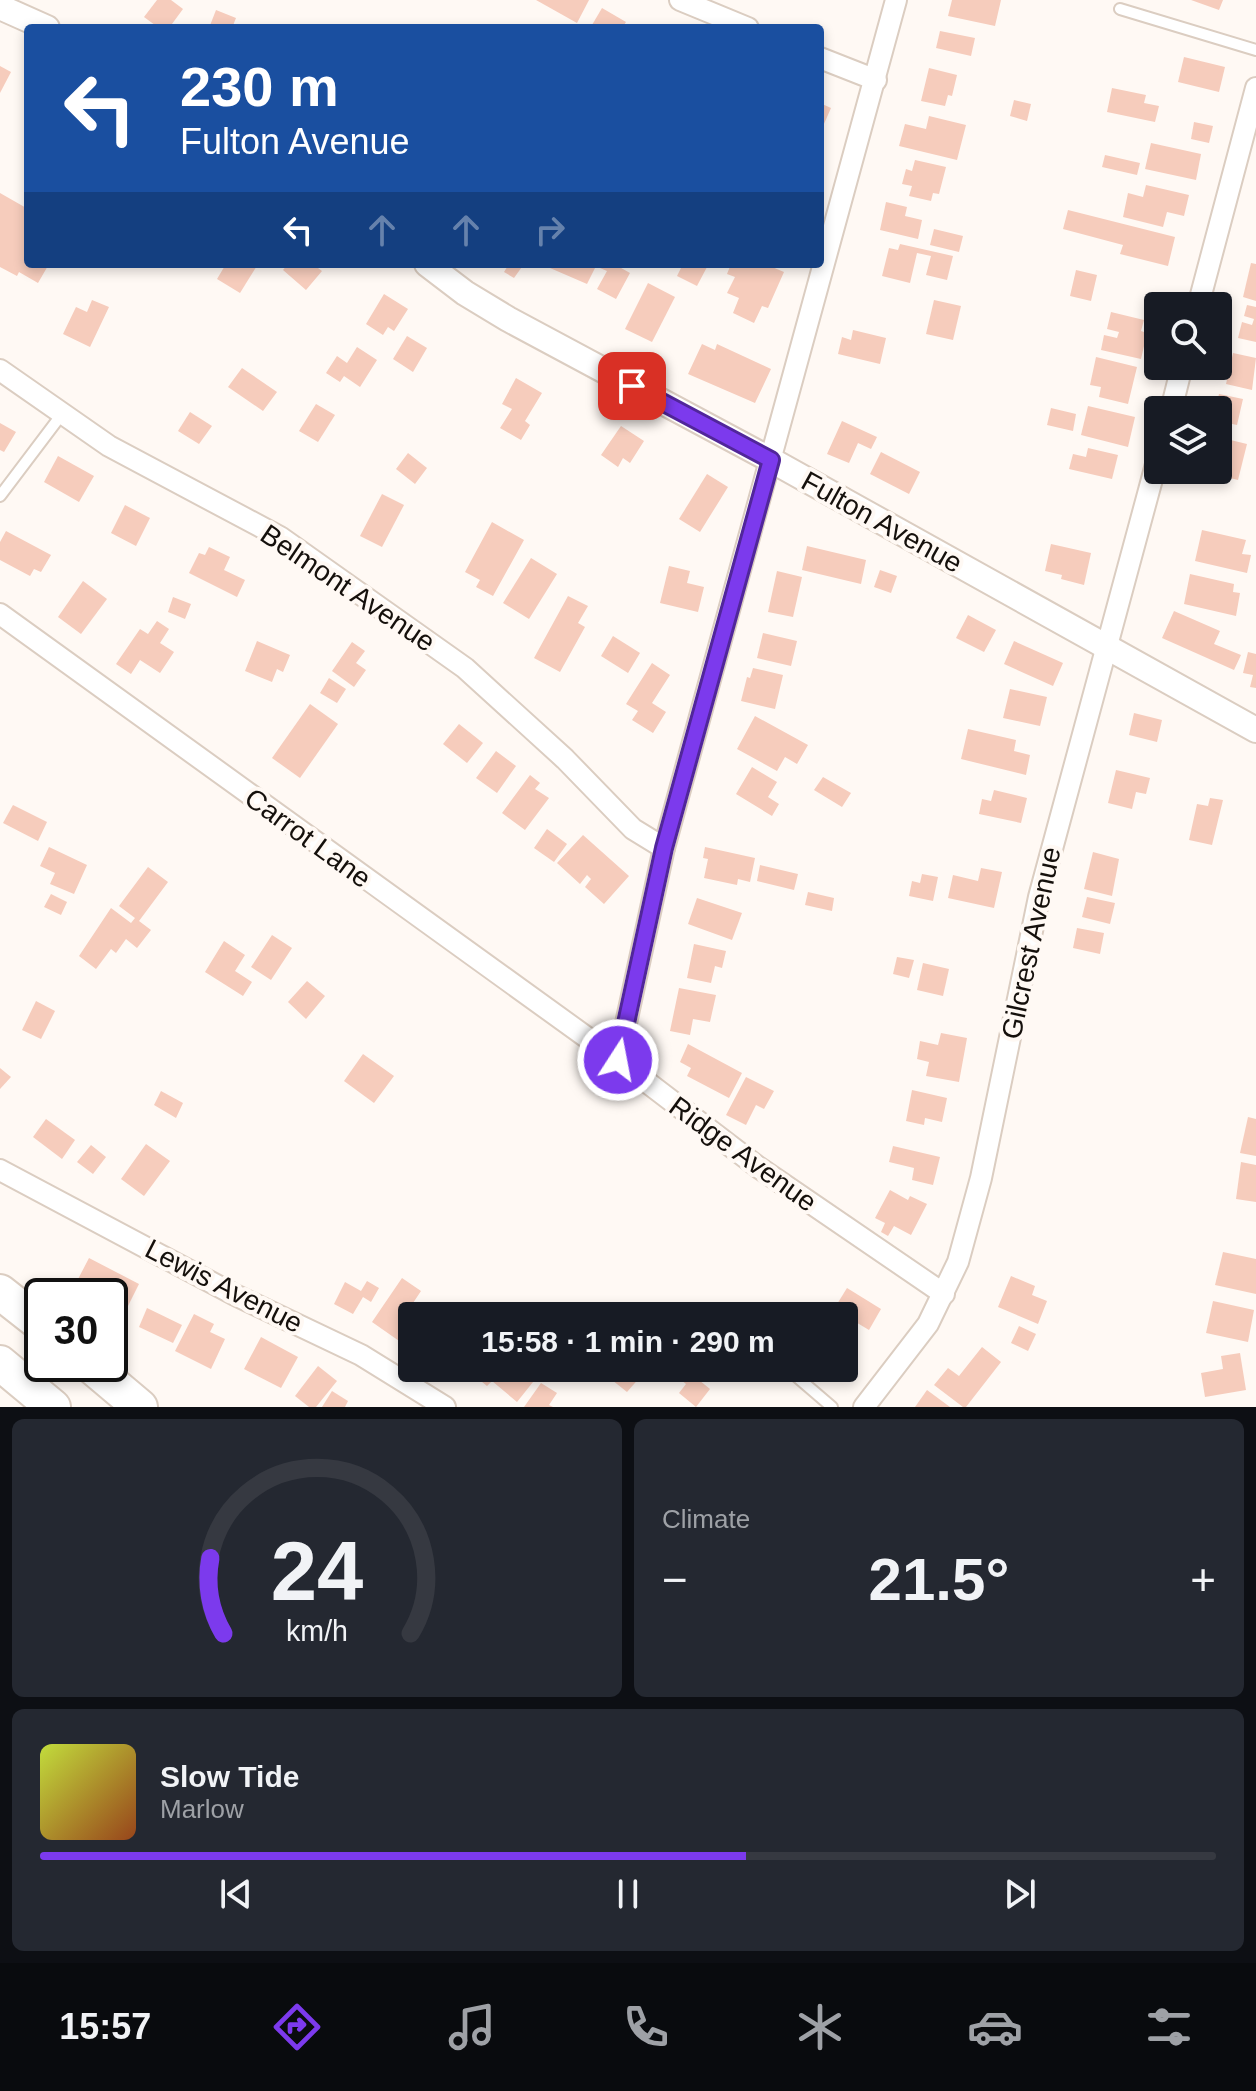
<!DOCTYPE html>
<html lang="en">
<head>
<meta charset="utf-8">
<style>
  :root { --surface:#171b24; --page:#242831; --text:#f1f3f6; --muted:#9ea1a6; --line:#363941; --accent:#7c3aed }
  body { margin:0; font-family:Helvetica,sans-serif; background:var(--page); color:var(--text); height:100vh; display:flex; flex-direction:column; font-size:30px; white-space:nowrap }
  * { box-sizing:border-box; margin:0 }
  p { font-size:26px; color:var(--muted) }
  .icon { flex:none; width:44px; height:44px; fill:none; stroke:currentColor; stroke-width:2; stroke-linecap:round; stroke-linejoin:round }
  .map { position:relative; height:1407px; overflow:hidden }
  .sheet { display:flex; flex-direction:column; gap:12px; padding:12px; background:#0d0f14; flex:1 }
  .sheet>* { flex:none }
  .top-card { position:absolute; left:24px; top:24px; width:800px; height:244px; border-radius:8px; box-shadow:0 4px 12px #0003; background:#1a4fa0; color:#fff; overflow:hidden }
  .tools { position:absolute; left:1144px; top:292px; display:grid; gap:16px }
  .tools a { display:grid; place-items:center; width:88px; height:88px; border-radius:8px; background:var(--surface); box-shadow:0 4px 12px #0003; font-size:40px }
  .speed { position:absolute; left:24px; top:1278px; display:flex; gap:16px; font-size:40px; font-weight:700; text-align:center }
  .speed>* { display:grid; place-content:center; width:104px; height:104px; border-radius:50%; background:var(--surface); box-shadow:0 4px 12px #0003; line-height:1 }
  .speed .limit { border:4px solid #111; border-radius:12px; background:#fff; color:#111 }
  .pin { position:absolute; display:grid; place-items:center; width:68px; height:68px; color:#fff; margin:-34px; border-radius:16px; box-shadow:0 4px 12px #0006 }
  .me { position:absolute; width:88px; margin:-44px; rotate:11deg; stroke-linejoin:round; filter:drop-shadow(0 0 6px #0008) }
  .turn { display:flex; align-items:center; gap:28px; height:168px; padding:0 24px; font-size:36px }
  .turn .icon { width:104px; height:104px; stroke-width:2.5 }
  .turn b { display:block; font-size:56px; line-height:68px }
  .lanes { display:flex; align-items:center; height:76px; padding:0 24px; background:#0003; justify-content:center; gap:40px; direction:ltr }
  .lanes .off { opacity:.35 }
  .big { font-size:60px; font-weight:800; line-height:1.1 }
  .sheet .widget { flex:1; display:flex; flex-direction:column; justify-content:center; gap:12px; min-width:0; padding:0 28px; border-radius:12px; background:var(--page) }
  .sheet .dial { align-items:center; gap:0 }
  .dial svg { height:208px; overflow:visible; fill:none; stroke:var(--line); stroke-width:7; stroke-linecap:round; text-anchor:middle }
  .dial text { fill:var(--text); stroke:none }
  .song { display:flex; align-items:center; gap:24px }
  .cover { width:96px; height:96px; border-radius:12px; background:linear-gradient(135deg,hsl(70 70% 55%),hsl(20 70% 35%)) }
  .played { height:8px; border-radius:4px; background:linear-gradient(90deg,var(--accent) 60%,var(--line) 60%) }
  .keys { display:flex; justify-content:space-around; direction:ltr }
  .heat { display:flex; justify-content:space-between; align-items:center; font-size:44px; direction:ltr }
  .sheet .tiles { flex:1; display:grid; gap:12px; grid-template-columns:1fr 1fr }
  .widget:last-child { grid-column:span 2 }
  .trip { position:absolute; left:398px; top:1302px; width:460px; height:80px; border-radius:8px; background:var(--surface); box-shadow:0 4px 12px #0003; font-weight:800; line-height:80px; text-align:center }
  .tabs { display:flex; height:128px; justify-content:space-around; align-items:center; background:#090b0e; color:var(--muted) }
  .tabs .icon { width:56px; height:56px }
  .tabs .current { color:var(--accent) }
  .tabs b { font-size:36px; color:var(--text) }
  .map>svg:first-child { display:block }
  .building { fill:#f6ccbc }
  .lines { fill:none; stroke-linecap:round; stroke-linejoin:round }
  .service-casing { stroke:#dbcdc1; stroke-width:14 }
  .minor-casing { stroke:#dbcdc1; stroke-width:24 }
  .tertiary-casing { stroke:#dbcdc1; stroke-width:28 }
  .motorway-casing { stroke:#dbcdc1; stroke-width:38 }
  .service { stroke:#fff; stroke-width:10 }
  .minor { stroke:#fff; stroke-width:20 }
  .tertiary { stroke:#fff; stroke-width:24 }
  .motorway { stroke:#fff; stroke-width:34 }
  .route-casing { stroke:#51269a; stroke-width:20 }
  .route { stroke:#7c3aed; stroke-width:14 }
  .labels { text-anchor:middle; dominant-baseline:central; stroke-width:8; stroke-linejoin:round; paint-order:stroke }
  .street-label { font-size:28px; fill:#15100c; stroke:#fff9f4 }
</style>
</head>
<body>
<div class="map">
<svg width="1256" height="1407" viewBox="0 0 1256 1407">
  <rect width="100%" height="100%" fill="#fff9f4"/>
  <g class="building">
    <path d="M157 0H171L183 9 169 28H159L144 17Z"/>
    <path d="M536 0H589L577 23Z"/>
    <path d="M952 0H1001L995 26 948 16Z"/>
    <path d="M1191 0H1223L1219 10Z"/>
    <path d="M602 8 626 22 622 28H596L592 25Z"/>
    <path d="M216 10 236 18 232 28H209Z"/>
    <path d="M940 31 975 38 971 56 936 48Z"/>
    <path d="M1184 57 1225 67 1219 92 1178 82Z"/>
    <path d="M0 66 11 72 0 93Z"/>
    <path d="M929 68 957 75 952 96 948 95 945 106 921 101Z"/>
    <path d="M1112 88 1146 95 1144 103 1159 106 1155 122 1107 112Z"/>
    <path d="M1014 100 1031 104 1027 121 1010 116Z"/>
    <path d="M820 103 831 108 820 133Z"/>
    <path d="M929 116 966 125 957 160 899 146 905 124 926 129Z"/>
    <path d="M1194 122 1213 126 1209 143 1191 139Z"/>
    <path d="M1151 143 1201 154 1196 180 1145 169Z"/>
    <path d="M1105 155 1140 163 1137 175 1102 167Z"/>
    <path d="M915 160 946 167 939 194 933 193 931 201 909 196 912 186 902 184 906 169 912 171Z"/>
    <path d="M1146 185 1189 195 1184 216 1167 212 1163 227 1123 217 1128 193 1143 197Z"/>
    <path d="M0 193 28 209V264H49L38 283 19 272 17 276 0 267Z"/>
    <path d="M886 202 907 207 905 216 922 220 918 239 880 230Z"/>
    <path d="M1068 210 1175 237 1168 266 1120 254 1123 245 1063 229Z"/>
    <path d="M934 229 963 236 959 252 930 245Z"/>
    <path d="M900 244 953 256 947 280 926 275 931 256 917 253 910 283 882 276 889 248 898 250Z"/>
    <path d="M1251 263 1256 264V301L1243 297Z"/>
    <path d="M226 264H258L240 293 217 279Z"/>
    <path d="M288 264H321L318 268 322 271 306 290 283 270Z"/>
    <path d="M509 264H524L514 278 504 272Z"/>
    <path d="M552 264H597L587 284 550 268Z"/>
    <path d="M602 264H614L630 273 616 299 597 289 607 271 600 268Z"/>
    <path d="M683 264H701L707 267 697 286 677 276Z"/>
    <path d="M731 264H765L784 272 768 308 762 306 754 323 733 313 739 298 727 293 735 277 727 274Z"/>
    <path d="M1076 270 1097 275 1091 301 1070 296Z"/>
    <path d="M648 283 675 297 652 342 625 329Z"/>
    <path d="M384 294 408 309 394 331 388 327 383 335 366 324Z"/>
    <path d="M92 300 109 307 90 347 63 334 76 307 87 312Z"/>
    <path d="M934 300 961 306 953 340 926 334Z"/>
    <path d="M1247 305 1256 307V342L1238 338 1242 322 1252 325 1254 319 1244 316Z"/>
    <path d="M1111 312 1144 320 1141 331 1147 333 1141 359 1101 350 1104 335 1117 338 1119 332 1107 329Z"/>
    <path d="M853 330 886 338 880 364 838 354 842 337 851 340Z"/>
    <path d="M407 336 427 348 413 372 393 359Z"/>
    <path d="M702 344 715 350 717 344 771 369 755 403 688 374Z"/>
    <path d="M357 347 377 360 360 387 344 376 340 382 326 373 337 356 347 363Z"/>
    <path d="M1233 353 1256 358 1252 390 1226 384Z"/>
    <path d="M1096 357 1137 367 1128 404 1099 397 1101 387 1090 385Z"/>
    <path d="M242 368 277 392 263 411 228 387Z"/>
    <path d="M516 378 542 393 525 421 530 425 521 440 500 428 512 409 502 404Z"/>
    <path d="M1219 394 1243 399 1237 425 1218 421V410H1215Z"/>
    <path d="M316 404 335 415 318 442 299 431Z"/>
    <path d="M1088 406 1135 417 1128 447 1081 435Z"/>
    <path d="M1051 408 1076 414 1073 431 1047 425Z"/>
    <path d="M190 412 212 426 199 444 178 431Z"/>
    <path d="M842 421 877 437 871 449 858 443 849 463 827 454Z"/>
    <path d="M0 423 16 432 4 452 0 450Z"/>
    <path d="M621 426 644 441 630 463 623 458 618 467 601 455Z"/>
    <path d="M1218 437 1247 444 1238 480 1202 471 1218 470Z"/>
    <path d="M1088 448 1118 455 1112 479 1069 469 1073 454 1086 457Z"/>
    <path d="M881 452 920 472 909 494 870 474Z"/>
    <path d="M408 453 427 468 415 484 396 469Z"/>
    <path d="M58 456 94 476 79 502 44 482Z"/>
    <path d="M707 474 728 487 700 532 679 519Z"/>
    <path d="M382 494 404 505 382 547 360 536Z"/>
    <path d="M125 505 150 518 136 546 111 533Z"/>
    <path d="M492 522 524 540 493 596 476 587 480 580 465 572Z"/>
    <path d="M1202 530 1246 540 1242 554 1251 555 1247 573 1195 561Z"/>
    <path d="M6 531 51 555 41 572 34 569 30 576 0 560V542Z"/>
    <path d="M1051 544 1091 553 1084 585 1061 579 1062 575 1045 571Z"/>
    <path d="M807 546 866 560 861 584 802 570Z"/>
    <path d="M209 547 230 557 224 570 245 580 237 597 189 573 199 553 205 555Z"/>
    <path d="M531 558 557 574 529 619 503 603Z"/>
    <path d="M669 566 690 571 687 583 704 587 698 612 660 603Z"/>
    <path d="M880 570 897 576 891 593 874 587Z"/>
    <path d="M777 571 802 577 793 617 768 612Z"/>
    <path d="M1190 574 1234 584 1233 592 1240 593 1236 616 1184 604Z"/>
    <path d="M83 581 107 599 81 634 58 617Z"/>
    <path d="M568 596 588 606 578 623 585 627 560 672 534 658Z"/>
    <path d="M173 597 191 604 185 619 168 612Z"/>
    <path d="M1174 611 1220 631 1214 644 1241 655 1234 670 1162 638Z"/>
    <path d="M968 615 996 630 984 652 956 638Z"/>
    <path d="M157 621 169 629 160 643 174 652 160 673 140 660 131 674 116 664 140 629 148 634Z"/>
    <path d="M763 633 797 641 791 666 757 658Z"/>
    <path d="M613 636 640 653 628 673 601 656Z"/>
    <path d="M257 641 290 655 283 672 277 669 272 682 245 671Z"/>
    <path d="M1014 641 1063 663 1053 686 1004 664Z"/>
    <path d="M352 642 365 651 356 663 366 670 354 687 332 671Z"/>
    <path d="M1248 652 1256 654V688L1250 687 1253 675 1243 673Z"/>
    <path d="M652 663 670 675 652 703 666 712 653 733 632 720 638 711 626 704Z"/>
    <path d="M753 668 783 675 775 709 741 701 747 677 750 678Z"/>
    <path d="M329 678 346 689 337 703 320 693Z"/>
    <path d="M1010 689 1047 697 1040 726 1003 718Z"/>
    <path d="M310 704 338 724 300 778 272 758Z"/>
    <path d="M1134 713 1162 720 1157 742 1129 735Z"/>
    <path d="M755 716 808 745 797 764 785 757 777 771 737 749Z"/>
    <path d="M459 724 483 743 467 763 443 744Z"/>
    <path d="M968 729 1016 740 1014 751 1030 755 1026 775 961 759Z"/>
    <path d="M496 751 516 766 497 793 476 778Z"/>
    <path d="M752 767 777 782 768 797 779 804 772 816 736 794Z"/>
    <path d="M1116 770 1150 778 1146 794 1136 792 1132 809 1108 803Z"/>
    <path d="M530 775 540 783 535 789 549 798 525 830 502 813Z"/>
    <path d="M823 777 851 793 842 807 814 790Z"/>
    <path d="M994 790 1027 798 1021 823 979 814 982 799 991 801Z"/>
    <path d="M1210 798 1223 800 1212 845 1189 840 1197 804 1208 806Z"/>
    <path d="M13 805 47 822 38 841 3 823Z"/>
    <path d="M547 829 567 844 554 862 534 848Z"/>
    <path d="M583 835 629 876 604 904 585 887 591 879 587 875 580 884 557 863Z"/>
    <path d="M49 847 87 865 74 894 50 884 55 873 40 866Z"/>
    <path d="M705 847 755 858 750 882 738 879 737 885 704 878 708 859 703 858Z"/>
    <path d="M1093 852 1119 859 1112 896 1084 889Z"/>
    <path d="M760 865 798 874 794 890 757 881Z"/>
    <path d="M148 867 168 882 139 921 151 930 137 948 126 939 116 953 111 949 96 969 79 956 111 908 131 923 135 918 119 906Z"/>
    <path d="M981 868 1002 872 994 908 948 898 953 875 978 881Z"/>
    <path d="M922 874 938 877 933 901 909 896 912 881 920 883Z"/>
    <path d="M808 892 834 898 832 911 805 905Z"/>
    <path d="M51 894 67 902 61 915 44 907Z"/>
    <path d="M1087 897 1115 903 1110 924 1082 917Z"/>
    <path d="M697 898 742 913 732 940 688 924Z"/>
    <path d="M1077 928 1104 933 1100 954 1073 948Z"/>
    <path d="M272 935 292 948 271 980 251 967Z"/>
    <path d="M224 941 245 955 235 971 252 982 243 996 205 972Z"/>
    <path d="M694 944 726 951 722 968 715 966 711 983 687 978Z"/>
    <path d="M897 957 914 960 909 978 893 974Z"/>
    <path d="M923 963 949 969 943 996 917 990Z"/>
    <path d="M307 981 325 996 306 1019 288 1002Z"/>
    <path d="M679 988 716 995 710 1022 693 1019 690 1035 670 1031Z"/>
    <path d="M36 1001 55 1011 41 1039 22 1030Z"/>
    <path d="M941 1033 967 1038 959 1082 926 1076 929 1062 917 1059 920 1041 938 1045Z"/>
    <path d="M688 1044 742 1073 729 1098 687 1076 691 1068 680 1062Z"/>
    <path d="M363 1054 394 1076 374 1103 344 1081Z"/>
    <path d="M0 1068 11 1077 0 1089Z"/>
    <path d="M746 1077 774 1091 764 1109 756 1105 746 1125 726 1115Z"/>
    <path d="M912 1090 947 1098 942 1122 925 1118 924 1125 906 1121Z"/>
    <path d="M161 1091 183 1103 176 1118 154 1105Z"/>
    <path d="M1248 1117 1256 1119V1156L1240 1153Z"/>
    <path d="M46 1119 75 1140 62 1159 33 1137Z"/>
    <path d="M146 1144 170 1161 144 1196 121 1179Z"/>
    <path d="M91 1145 106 1157 93 1174 77 1162Z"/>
    <path d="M893 1146 940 1157 933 1185 912 1180 914 1168 889 1162Z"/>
    <path d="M1241 1162 1256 1165V1202L1236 1199Z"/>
    <path d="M890 1190 908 1200 910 1196 927 1204 911 1235 894 1226 888 1236 881 1232 885 1223 875 1218Z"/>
    <path d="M1223 1252 1256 1259V1294L1215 1285Z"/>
    <path d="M89 1258 139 1284 128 1306 117 1300 116 1303 110 1300V1296H101L76 1283Z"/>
    <path d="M1011 1276 1035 1286 1032 1295 1047 1301 1038 1324 998 1307Z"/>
    <path d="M402 1278 421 1291 413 1303 432 1316H412V1350L372 1322Z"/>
    <path d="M367 1281 379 1288 371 1302 363 1297 353 1314 334 1304 345 1282 361 1291Z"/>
    <path d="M847 1288 881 1309 869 1330 834 1309Z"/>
    <path d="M1213 1301 1254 1310 1248 1342 1206 1333Z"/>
    <path d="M147 1308 182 1325 173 1343 139 1327Z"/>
    <path d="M194 1314 214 1324 210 1332 225 1339 211 1369 175 1351Z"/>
    <path d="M1019 1326 1036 1334 1028 1351 1011 1343Z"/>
    <path d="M261 1337 298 1357 281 1388 244 1369Z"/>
    <path d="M982 1347 1001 1362 966 1407H963L934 1385 948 1368 959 1376Z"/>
    <path d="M1240 1353 1246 1390 1205 1397 1201 1373 1223 1369 1221 1356Z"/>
    <path d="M318 1366 337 1381 316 1407H309L295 1396Z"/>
    <path d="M476 1368H525L537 1377 517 1402 492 1381 487 1386 471 1373Z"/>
    <path d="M614 1368H648L627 1392 607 1376Z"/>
    <path d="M672 1368H701L694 1376 710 1389 696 1407 679 1393 686 1384 670 1371Z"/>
    <path d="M541 1383 557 1393 549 1405 553 1407H524Z"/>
    <path d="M927 1390 950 1407H915Z"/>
    <path d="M332 1391 348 1401 345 1407H322Z"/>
  </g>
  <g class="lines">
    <defs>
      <g id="service">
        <path d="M1120 9 1256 50"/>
        <path d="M0 496 62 414"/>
        <path d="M797 1377 832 1407"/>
      </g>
      <g id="minor">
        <path d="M680 0 748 28"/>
        <path d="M896 0 664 848 618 1060 758 1167 944 1294"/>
        <path d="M820 58 876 80"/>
        <path d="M1198 306 1256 88"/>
        <path d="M0 370 109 446 280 537 465 668 565 759 633 829 664 848"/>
        <path d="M1171 410 1182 366"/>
        <path d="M0 614 618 1060"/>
        <path d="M0 1170 235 1295 361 1355 445 1407"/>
        <path d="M864 1407 928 1324 958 1262 981 1178 1039 897 1158 457"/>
      </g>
      <g id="tertiary">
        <path d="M0 7 47 28"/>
        <path d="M427 264 465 293 508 319 771 460 1256 730"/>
      </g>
      <g id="motorway">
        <path d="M0 1292 42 1325"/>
        <path d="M0 1363 53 1407"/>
        <path d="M89 1364 140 1407"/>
      </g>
    </defs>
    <use href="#service" class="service-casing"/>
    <use href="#minor" class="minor-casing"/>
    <use href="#tertiary" class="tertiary-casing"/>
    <use href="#motorway" class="motorway-casing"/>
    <use href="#service" class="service"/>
    <use href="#minor" class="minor"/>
    <use href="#tertiary" class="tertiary"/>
    <use href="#motorway" class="motorway"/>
  </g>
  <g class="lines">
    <defs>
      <path id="route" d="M618 1060 664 848 771 460 632 386"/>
    </defs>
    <use href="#route" class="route-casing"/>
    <use href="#route" class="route"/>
  </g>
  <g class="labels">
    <g class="street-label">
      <text transform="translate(882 522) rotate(29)">Fulton Avenue</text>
      <text transform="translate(348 588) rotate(34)">Belmont Avenue</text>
      <text transform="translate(308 838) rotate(36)">Carrot Lane</text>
      <text transform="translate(1031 943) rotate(-78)">Gilcrest Avenue</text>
      <text transform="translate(743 1154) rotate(36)">Ridge Avenue</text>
      <text transform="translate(224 1286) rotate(27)">Lewis Avenue</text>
    </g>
  </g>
</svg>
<div class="tools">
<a><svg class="icon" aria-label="search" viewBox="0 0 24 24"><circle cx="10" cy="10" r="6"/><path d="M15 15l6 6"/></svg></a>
<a><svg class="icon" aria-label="layers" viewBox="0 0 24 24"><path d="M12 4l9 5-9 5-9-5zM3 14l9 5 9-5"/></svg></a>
</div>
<div class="speed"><div class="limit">30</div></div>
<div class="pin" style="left:632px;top:386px;background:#d93025"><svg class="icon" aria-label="arrive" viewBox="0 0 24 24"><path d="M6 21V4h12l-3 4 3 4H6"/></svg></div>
<svg class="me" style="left:618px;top:1060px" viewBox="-20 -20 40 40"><circle r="17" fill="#7c3aed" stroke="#fff" stroke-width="3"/><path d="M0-11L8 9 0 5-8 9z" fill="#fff"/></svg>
<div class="trip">15:58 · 1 min · 290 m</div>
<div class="top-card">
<div class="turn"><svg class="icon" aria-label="left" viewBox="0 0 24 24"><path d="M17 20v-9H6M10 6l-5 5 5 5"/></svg><div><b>230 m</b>Fulton Avenue</div></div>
<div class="lanes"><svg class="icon" aria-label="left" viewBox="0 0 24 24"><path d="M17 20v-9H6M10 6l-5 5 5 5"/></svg><svg class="icon off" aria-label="ahead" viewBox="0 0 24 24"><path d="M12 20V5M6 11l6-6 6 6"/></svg><svg class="icon off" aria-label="ahead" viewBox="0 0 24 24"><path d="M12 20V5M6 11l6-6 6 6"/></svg><svg class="icon off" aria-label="right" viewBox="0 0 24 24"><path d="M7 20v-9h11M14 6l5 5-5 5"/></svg></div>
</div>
</div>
<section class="sheet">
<div class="tiles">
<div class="widget dial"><svg viewBox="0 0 100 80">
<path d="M14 69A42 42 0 1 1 86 69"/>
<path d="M14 69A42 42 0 0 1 9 40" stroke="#7c3aed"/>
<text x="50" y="56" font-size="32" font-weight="700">24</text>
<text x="50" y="72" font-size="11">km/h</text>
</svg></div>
<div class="widget"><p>Climate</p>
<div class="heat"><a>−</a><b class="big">21.5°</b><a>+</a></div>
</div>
<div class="widget">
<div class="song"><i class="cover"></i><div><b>Slow Tide</b><p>Marlow</p></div></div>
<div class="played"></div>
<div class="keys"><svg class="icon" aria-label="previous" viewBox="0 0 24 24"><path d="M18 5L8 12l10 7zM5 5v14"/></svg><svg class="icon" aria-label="pause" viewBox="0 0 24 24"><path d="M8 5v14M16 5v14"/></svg><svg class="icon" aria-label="next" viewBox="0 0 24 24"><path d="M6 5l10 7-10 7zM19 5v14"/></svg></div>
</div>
</div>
</section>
<nav class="tabs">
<b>15:57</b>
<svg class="icon current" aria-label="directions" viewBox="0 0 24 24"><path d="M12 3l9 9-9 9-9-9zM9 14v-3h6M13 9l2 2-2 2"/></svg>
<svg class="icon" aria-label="music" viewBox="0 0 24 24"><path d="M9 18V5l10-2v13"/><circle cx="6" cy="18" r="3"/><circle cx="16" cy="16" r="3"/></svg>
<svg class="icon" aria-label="phone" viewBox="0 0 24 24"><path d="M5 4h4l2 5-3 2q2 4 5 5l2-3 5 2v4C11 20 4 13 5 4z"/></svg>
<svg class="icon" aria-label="climate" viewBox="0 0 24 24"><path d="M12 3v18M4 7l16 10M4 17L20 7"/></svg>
<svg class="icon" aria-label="car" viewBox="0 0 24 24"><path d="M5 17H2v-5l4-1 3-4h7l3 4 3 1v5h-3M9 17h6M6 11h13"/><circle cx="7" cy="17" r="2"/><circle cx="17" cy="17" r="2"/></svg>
<svg class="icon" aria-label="filters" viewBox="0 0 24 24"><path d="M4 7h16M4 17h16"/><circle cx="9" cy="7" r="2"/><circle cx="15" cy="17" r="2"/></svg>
</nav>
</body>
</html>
